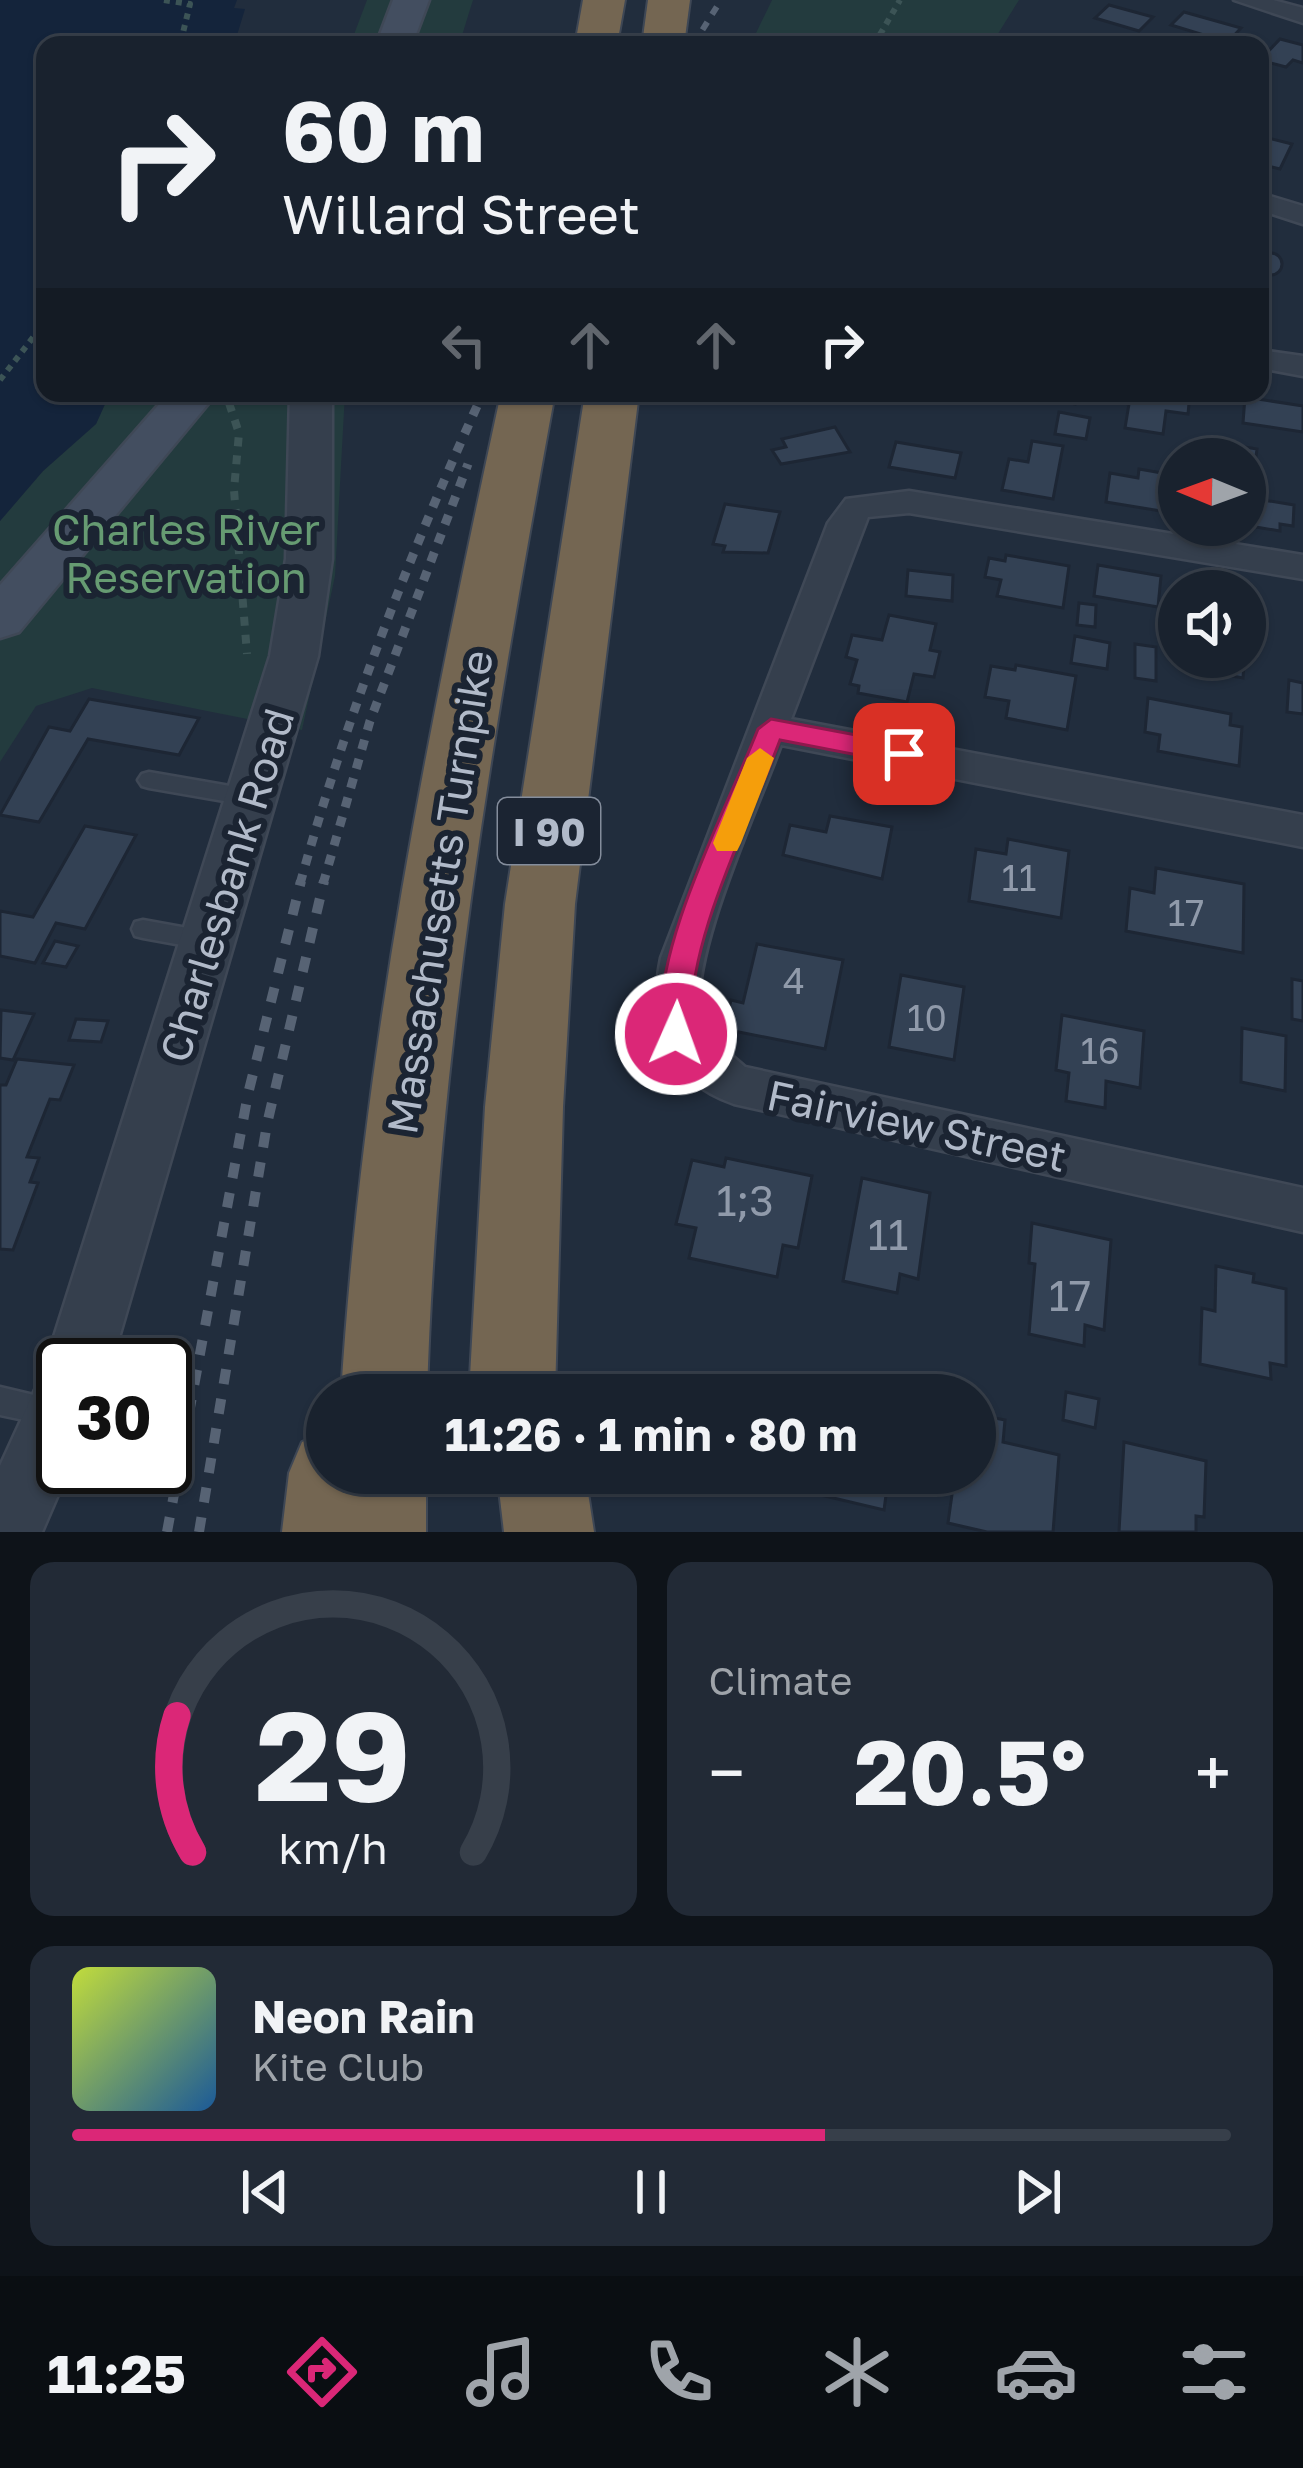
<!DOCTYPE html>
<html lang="en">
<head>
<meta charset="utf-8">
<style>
  :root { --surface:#19222e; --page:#222a36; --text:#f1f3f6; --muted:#9fa4aa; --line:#373f4a; --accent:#db2777 }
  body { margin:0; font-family:"Golos Text",sans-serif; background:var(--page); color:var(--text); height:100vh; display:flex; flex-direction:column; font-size:45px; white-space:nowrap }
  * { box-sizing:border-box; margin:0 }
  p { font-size:39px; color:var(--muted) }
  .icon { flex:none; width:66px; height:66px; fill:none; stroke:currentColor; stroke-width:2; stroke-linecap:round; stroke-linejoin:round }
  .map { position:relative; height:1532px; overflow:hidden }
  .side { display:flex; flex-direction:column; gap:30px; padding:30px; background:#0e1319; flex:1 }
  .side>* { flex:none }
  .hud { position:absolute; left:36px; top:36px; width:1233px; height:366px; border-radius:24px; box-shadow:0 3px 9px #0004,0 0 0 3px var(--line); background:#19222e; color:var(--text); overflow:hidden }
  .needle { width:78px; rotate:271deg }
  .tools { position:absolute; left:1158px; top:438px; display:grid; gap:24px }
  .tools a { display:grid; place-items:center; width:108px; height:108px; border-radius:50%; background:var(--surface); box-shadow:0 3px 9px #0004,0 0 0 3px var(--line); font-size:60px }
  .speed { position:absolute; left:36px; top:1338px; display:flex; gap:24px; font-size:60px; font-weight:700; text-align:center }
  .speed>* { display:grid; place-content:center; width:156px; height:156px; border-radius:50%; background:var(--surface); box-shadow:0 3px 9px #0004,0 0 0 3px var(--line); line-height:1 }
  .speed .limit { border:6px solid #111; border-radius:18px; background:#fff; color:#111 }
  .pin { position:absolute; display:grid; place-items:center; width:102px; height:102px; color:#fff; margin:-51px; border-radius:24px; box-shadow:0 6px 18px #0006 }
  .me { position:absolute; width:132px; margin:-66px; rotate:2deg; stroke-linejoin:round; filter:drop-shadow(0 0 9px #0008) }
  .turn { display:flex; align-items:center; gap:42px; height:252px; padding:0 48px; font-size:54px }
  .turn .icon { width:156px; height:156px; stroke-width:2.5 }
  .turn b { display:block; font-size:84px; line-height:102px }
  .lanes { display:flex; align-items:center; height:114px; padding:0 48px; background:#0003; justify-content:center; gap:60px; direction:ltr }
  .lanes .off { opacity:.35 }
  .big { font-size:90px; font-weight:700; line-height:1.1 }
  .side .tile { flex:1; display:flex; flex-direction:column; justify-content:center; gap:18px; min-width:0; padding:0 42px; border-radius:24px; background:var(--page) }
  .side .dial { align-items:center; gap:0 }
  .dial svg { height:312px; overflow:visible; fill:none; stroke:var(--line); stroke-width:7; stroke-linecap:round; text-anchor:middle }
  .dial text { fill:var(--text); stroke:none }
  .song { display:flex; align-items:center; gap:36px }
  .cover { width:144px; height:144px; border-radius:18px; background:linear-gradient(135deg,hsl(70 70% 55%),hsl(210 70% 35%)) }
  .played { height:12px; border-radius:6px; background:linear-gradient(90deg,var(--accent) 65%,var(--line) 65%) }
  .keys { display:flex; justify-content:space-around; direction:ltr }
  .heat { display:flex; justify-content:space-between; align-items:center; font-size:66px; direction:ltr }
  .side .tiles { flex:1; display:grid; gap:30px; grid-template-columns:1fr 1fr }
  .tile:last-child { grid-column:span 2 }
  .trip { position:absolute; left:306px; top:1374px; width:690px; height:120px; border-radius:60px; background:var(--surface); box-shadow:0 3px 9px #0004,0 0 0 3px var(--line); font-weight:700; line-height:120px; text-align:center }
  .tab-bar { display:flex; height:192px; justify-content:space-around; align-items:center; background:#0a0e12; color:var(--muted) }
  .tab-bar .icon { width:84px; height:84px }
  .tab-bar .active { color:var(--accent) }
  .tab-bar b { font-size:54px; color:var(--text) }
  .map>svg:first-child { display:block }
  .green { fill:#233b3e }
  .water { fill:#14243b }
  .building { fill:#334154; stroke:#1d2634; stroke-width:3 }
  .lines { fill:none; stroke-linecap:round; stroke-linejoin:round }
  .service-casing { stroke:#3f4856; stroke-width:5 }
  .minor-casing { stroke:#3f4856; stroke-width:5 }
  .tertiary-casing { stroke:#3f4856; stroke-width:5 }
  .secondary-casing { stroke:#3f4856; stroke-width:5 }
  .motorway-casing { stroke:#3e4755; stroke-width:4 }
  .path-far1 { stroke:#3c5456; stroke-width:6; stroke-dasharray:6 6; stroke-linecap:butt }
  .path { stroke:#3c5456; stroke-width:8; stroke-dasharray:9 9; stroke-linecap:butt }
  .service { fill:#353f4d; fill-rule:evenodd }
  .minor { fill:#353f4d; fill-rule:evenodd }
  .tertiary { fill:#353f4d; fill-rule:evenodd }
  .secondary { fill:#434e60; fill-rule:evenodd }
  .motorway { fill:#746652; fill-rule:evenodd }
  .rail-far2 { stroke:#576374; stroke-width:6; stroke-dasharray:9 9; stroke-linecap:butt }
  .rail-far1 { stroke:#576374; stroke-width:9; stroke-dasharray:10 10; stroke-linecap:butt }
  .rail { stroke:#576374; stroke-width:10; stroke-dasharray:15 15; stroke-linecap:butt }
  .route { fill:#db2777; stroke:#8e194d; stroke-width:3 }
  .slow { fill:#f59e0b }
  .labels { text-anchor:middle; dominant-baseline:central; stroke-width:12; stroke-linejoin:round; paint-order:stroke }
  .number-label { font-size:36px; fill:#909aaa }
  .shield { fill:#1b2432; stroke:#848d9c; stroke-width:3 }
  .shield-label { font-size:39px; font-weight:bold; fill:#b1bac9 }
  .park-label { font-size:42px; fill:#669b72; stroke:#1b2432 }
  .street-label { font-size:42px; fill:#b1bac9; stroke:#1b2432 }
  .near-number-label { font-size:42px; fill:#909aaa }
</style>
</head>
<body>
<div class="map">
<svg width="1303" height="1532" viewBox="0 0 1303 1532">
  <rect width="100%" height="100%" fill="#212d3d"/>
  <g class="green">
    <path d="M367 0H473L459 45H350Z"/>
    <path d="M772 0H1019L991 45H758L756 33Z"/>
    <path d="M110 393H345L335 576 302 730 92 688 36 706 0 762V521L43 471 96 424Z"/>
  </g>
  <path class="water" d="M0 0H237L234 8 245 9 234 45H45V393H110L96 424 43 471 0 521Z"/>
  <g class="building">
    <path d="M1109 5 1153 17 1139 31 1095 18Z"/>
    <path d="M1184 12 1241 28 1225 45H1194L1201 34 1171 25Z"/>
    <path d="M1280 39 1303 45V63L1293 60 1286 67 1260 60Z"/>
    <path d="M1264 137 1292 144 1280 169 1260 164Z"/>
    <circle cx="1271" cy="264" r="11"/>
    <path d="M1021 393H1077L1075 404Z"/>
    <path d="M1118 393H1190L1188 414 1166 411 1163 434 1125 428 1129 404 1117 402Z"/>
    <path d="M1245 397 1303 406V432L1243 423Z"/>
    <path d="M1059 412 1090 418 1086 439 1055 434Z"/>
    <path d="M835 427 850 452 781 464 772 450 786 447 782 439Z"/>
    <path d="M1032 441 1063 446 1053 499 1002 490 1009 459 1028 462Z"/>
    <path d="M896 442 961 453 955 478 889 467Z"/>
    <path d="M1226 444 1257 449 1255 464 1224 458Z"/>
    <path d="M1139 469 1179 476V494L1169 492 1167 512 1106 502 1110 473 1138 478Z"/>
    <path d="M1245 497 1294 505 1293 526 1280 524V531L1244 525Z"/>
    <path d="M725 504 780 512 768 553 723 552 725 546 713 544Z"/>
    <path d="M1006 555 1069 566 1063 608 997 596 1001 580 985 577 989 558 1005 561Z"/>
    <path d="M1098 565 1161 576 1158 607 1094 596Z"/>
    <path d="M908 570 953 575 952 601 906 596Z"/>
    <path d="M1079 603 1096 605 1095 627 1077 625Z"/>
    <path d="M889 615 936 624 930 650 940 652 934 677 914 674 907 702 858 693 859 686 850 684 857 660 846 657 852 635 882 640Z"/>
    <path d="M1075 636 1110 643 1107 669 1071 663Z"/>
    <path d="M1135 644 1156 647V681L1135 678Z"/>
    <path d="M1212 657 1244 661 1243 678 1211 672Z"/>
    <path d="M1016 665 1076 676 1067 730 1006 718 1009 701 985 697 991 666 1015 670Z"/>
    <path d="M1289 680 1303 683V714L1287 712Z"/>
    <path d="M1148 698 1231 714 1230 725 1242 727 1239 766 1158 751 1160 735 1145 732Z"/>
    <path d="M89 699 199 718 179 755 88 739 39 822 0 815 49 727 70 731Z"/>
    <path d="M830 816 892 827 882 879 783 855 790 825 826 832Z"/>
    <path d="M85 826 136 835 85 929 56 923 35 963 0 956V911L33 917Z"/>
    <path d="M1008 839 1069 851 1061 918 969 901 976 849 1006 854Z"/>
    <path d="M1156 868 1244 884 1243 953 1126 931 1130 888 1154 893Z"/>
    <path d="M55 941 78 946 66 967 43 963Z"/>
    <path d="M757 944 843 960 825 1049 724 1029 731 1000 743 1003Z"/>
    <path d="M901 975 964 987 954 1060 889 1047Z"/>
    <path d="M1292 979 1303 981V1021L1292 1019Z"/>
    <path d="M1 1010 34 1014 13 1060 0 1058Z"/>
    <path d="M1062 1015 1144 1031 1140 1088 1106 1081 1105 1108 1066 1101 1069 1073 1056 1070Z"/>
    <path d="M76 1019 108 1021 101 1042 69 1040Z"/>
    <path d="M1242 1028 1286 1036 1285 1091 1241 1082Z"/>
    <path d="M17 1059 74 1065 60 1100 50 1099 27 1157 39 1158 30 1182 38 1183 13 1250 0 1249V1085H6Z"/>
    <path d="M726 1158 812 1176 798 1248 783 1245 777 1277 689 1258 696 1228 676 1224 692 1160 724 1167Z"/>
    <path d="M862 1178 930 1193 918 1279 900 1274 897 1293 843 1281Z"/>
    <path d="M1032 1223 1111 1240 1104 1330 1085 1325 1084 1346 1029 1334 1035 1264 1029 1263Z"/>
    <path d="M1216 1266 1254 1274 1253 1282 1286 1289V1366L1270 1363 1271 1379 1200 1364 1202 1308 1215 1311Z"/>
    <path d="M824 1380 891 1395H821Z"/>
    <path d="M1066 1392 1099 1399 1095 1428 1063 1420Z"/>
    <path d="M975 1414 1005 1420 1003 1442 1059 1455 1053 1532H987L948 1523 955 1473H975Z"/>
    <path d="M1124 1442 1206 1461 1204 1517 1196 1516V1532H1119Z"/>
    <path d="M807 1473H889L884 1510 804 1491Z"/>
  </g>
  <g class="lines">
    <defs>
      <g id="service">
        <path d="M149 772 253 790 261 792 264 798 261 804 253 806 149 788 142 786 138 780 142 774Z"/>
        <path d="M143 920 209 932 217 934 220 941 217 948 209 950 143 938 135 936 132 929 135 922Z"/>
        <path d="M0 1387 63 1402V1422L53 1426 0 1415Z"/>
      </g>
      <g id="minor">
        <path d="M1234 0H1273L1303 8V23Z"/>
        <path d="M1260 193 1303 206V224L1260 210Z"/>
        <path d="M1260 350 1303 356V376L1260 368Z"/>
        <path d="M909 491 1303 555V579L909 513 868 517 791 719 1303 815V847L781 745C757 811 684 965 701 1029L745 1067 1303 1188V1232L734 1104C663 1078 647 1027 661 958L828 523 846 499Z"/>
      </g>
      <path id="tertiary" d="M290 393H332V559L318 656 111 1365H63V1467H70L42 1532H0V1466L39 1381 50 1376 45 1365 270 656 286 559Z"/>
      <g id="secondary">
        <path d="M393 0H429L412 45H376Z"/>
        <path d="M169 393H217L19 632 0 638V585Z"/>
      </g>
      <g id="motorway">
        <path d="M583 0H625L617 45H575Z"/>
        <path d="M648 0H690L684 45H642Z"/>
        <path d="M501 393H555C494 726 437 1056 427 1395H341C362 1055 429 725 501 393Z"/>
        <path d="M585 393H639L575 904 563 1107 555 1395H469L485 1107 505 904Z"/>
        <path d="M327 1431V1473H426V1532H282L289 1473 302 1442Z"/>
        <path d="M497 1473H585L594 1532H504Z"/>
      </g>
    </defs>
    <use href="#service" class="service-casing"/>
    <use href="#minor" class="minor-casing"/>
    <use href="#tertiary" class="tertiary-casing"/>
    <use href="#secondary" class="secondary-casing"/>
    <use href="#motorway" class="motorway-casing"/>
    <g class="path-far1">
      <path d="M164 0 190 4 180 45"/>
      <path d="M874 45 900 0"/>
      <path d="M0 380 45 322"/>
    </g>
    <path class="path" d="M229 403 239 433 234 490 247 654"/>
    <use href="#service" class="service"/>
    <use href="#minor" class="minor"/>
    <use href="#tertiary" class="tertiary"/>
    <use href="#secondary" class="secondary"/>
    <use href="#motorway" class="motorway"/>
    <path class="rail-far2" d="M693 45 721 0"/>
    <g class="rail-far1">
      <path d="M300 884C347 714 410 553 483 393"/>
      <path d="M323 884 370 721 468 464"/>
    </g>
    <g class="rail">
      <path d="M167 1532 248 1094 301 881"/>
      <path d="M199 1532 267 1124 324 881"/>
    </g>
  </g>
  <path class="route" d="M771 719 904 744 918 754 904 764 780 740C749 823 683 948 692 1034L676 1047 661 1034C653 946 725 813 758 729Z"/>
  <path class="slow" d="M760 748 774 758 741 843 737 851H717L713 843 747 758Z"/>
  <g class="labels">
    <g class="number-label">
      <text x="1019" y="877">11</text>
      <text x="1186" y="912">17</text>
      <text x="794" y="980">4</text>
      <text x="927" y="1017">10</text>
      <text x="1100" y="1050">16</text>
    </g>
    <rect class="shield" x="498" y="798" width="102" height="66" rx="9"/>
    <g class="shield-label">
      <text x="549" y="831">I 90</text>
    </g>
    <g class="park-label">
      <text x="186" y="529">Charles River<tspan x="186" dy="48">Reservation</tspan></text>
    </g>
    <g class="street-label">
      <text transform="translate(226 885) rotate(-73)">Charlesbank Road</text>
      <text transform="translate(439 892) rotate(-81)">Massachusetts Turnpike</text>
      <text transform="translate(917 1125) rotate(12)">Fairview Street</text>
    </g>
    <g class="near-number-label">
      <text x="745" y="1200">1;3</text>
      <text x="888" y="1234">11</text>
      <text x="1070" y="1295">17</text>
    </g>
  </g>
</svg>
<div class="tools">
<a><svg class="needle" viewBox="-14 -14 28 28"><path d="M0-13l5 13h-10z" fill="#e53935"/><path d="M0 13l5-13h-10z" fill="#9fa4aa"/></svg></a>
<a><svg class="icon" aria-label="sound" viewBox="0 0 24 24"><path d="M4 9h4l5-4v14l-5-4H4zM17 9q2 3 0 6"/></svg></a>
</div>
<div class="speed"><div class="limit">30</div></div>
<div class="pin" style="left:904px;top:754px;background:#d93025"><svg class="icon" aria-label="arrive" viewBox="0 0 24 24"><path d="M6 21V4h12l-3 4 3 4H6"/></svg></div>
<svg class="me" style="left:676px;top:1034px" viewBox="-20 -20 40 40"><circle r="17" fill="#db2777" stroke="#fff" stroke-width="3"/><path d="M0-11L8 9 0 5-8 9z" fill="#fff"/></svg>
<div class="trip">11:26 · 1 min · 80 m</div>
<div class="hud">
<div class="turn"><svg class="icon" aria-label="right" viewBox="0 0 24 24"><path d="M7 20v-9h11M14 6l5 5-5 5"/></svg><div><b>60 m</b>Willard Street</div></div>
<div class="lanes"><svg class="icon off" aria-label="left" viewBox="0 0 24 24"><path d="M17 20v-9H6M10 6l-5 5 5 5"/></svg><svg class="icon off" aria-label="ahead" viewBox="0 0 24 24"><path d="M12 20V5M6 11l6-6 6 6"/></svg><svg class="icon off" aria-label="ahead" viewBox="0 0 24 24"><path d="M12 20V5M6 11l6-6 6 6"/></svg><svg class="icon" aria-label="right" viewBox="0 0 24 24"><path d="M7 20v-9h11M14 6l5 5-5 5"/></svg></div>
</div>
</div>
<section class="side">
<div class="tiles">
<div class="tile dial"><svg viewBox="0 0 100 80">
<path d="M14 69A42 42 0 1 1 86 69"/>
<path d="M14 69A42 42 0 0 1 10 34" stroke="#db2777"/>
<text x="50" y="56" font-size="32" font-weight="700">29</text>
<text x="50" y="72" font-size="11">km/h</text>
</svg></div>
<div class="tile"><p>Climate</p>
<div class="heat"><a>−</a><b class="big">20.5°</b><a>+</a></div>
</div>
<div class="tile">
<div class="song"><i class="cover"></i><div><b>Neon Rain</b><p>Kite Club</p></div></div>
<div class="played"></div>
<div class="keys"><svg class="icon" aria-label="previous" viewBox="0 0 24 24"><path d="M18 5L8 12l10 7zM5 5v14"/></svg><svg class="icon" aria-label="pause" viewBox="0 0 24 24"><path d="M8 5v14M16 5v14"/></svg><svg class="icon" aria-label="next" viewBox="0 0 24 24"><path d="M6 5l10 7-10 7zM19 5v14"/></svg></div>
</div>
</div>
</section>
<nav class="tab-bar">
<b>11:25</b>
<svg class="icon active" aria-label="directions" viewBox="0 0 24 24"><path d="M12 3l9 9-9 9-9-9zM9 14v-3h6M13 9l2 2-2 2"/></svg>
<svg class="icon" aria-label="music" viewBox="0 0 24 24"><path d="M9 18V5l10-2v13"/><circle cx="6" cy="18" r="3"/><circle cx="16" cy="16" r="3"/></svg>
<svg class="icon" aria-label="phone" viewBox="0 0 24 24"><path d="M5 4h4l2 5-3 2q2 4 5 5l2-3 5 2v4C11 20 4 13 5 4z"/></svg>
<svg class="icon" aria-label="climate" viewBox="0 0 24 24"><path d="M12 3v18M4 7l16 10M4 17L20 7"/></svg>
<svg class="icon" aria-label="car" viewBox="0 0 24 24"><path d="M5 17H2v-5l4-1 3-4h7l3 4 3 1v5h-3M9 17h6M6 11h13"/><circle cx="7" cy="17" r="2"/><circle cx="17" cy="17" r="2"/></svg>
<svg class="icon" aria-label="filters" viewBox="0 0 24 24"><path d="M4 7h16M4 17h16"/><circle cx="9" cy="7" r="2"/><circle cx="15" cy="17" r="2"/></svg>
</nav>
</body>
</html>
